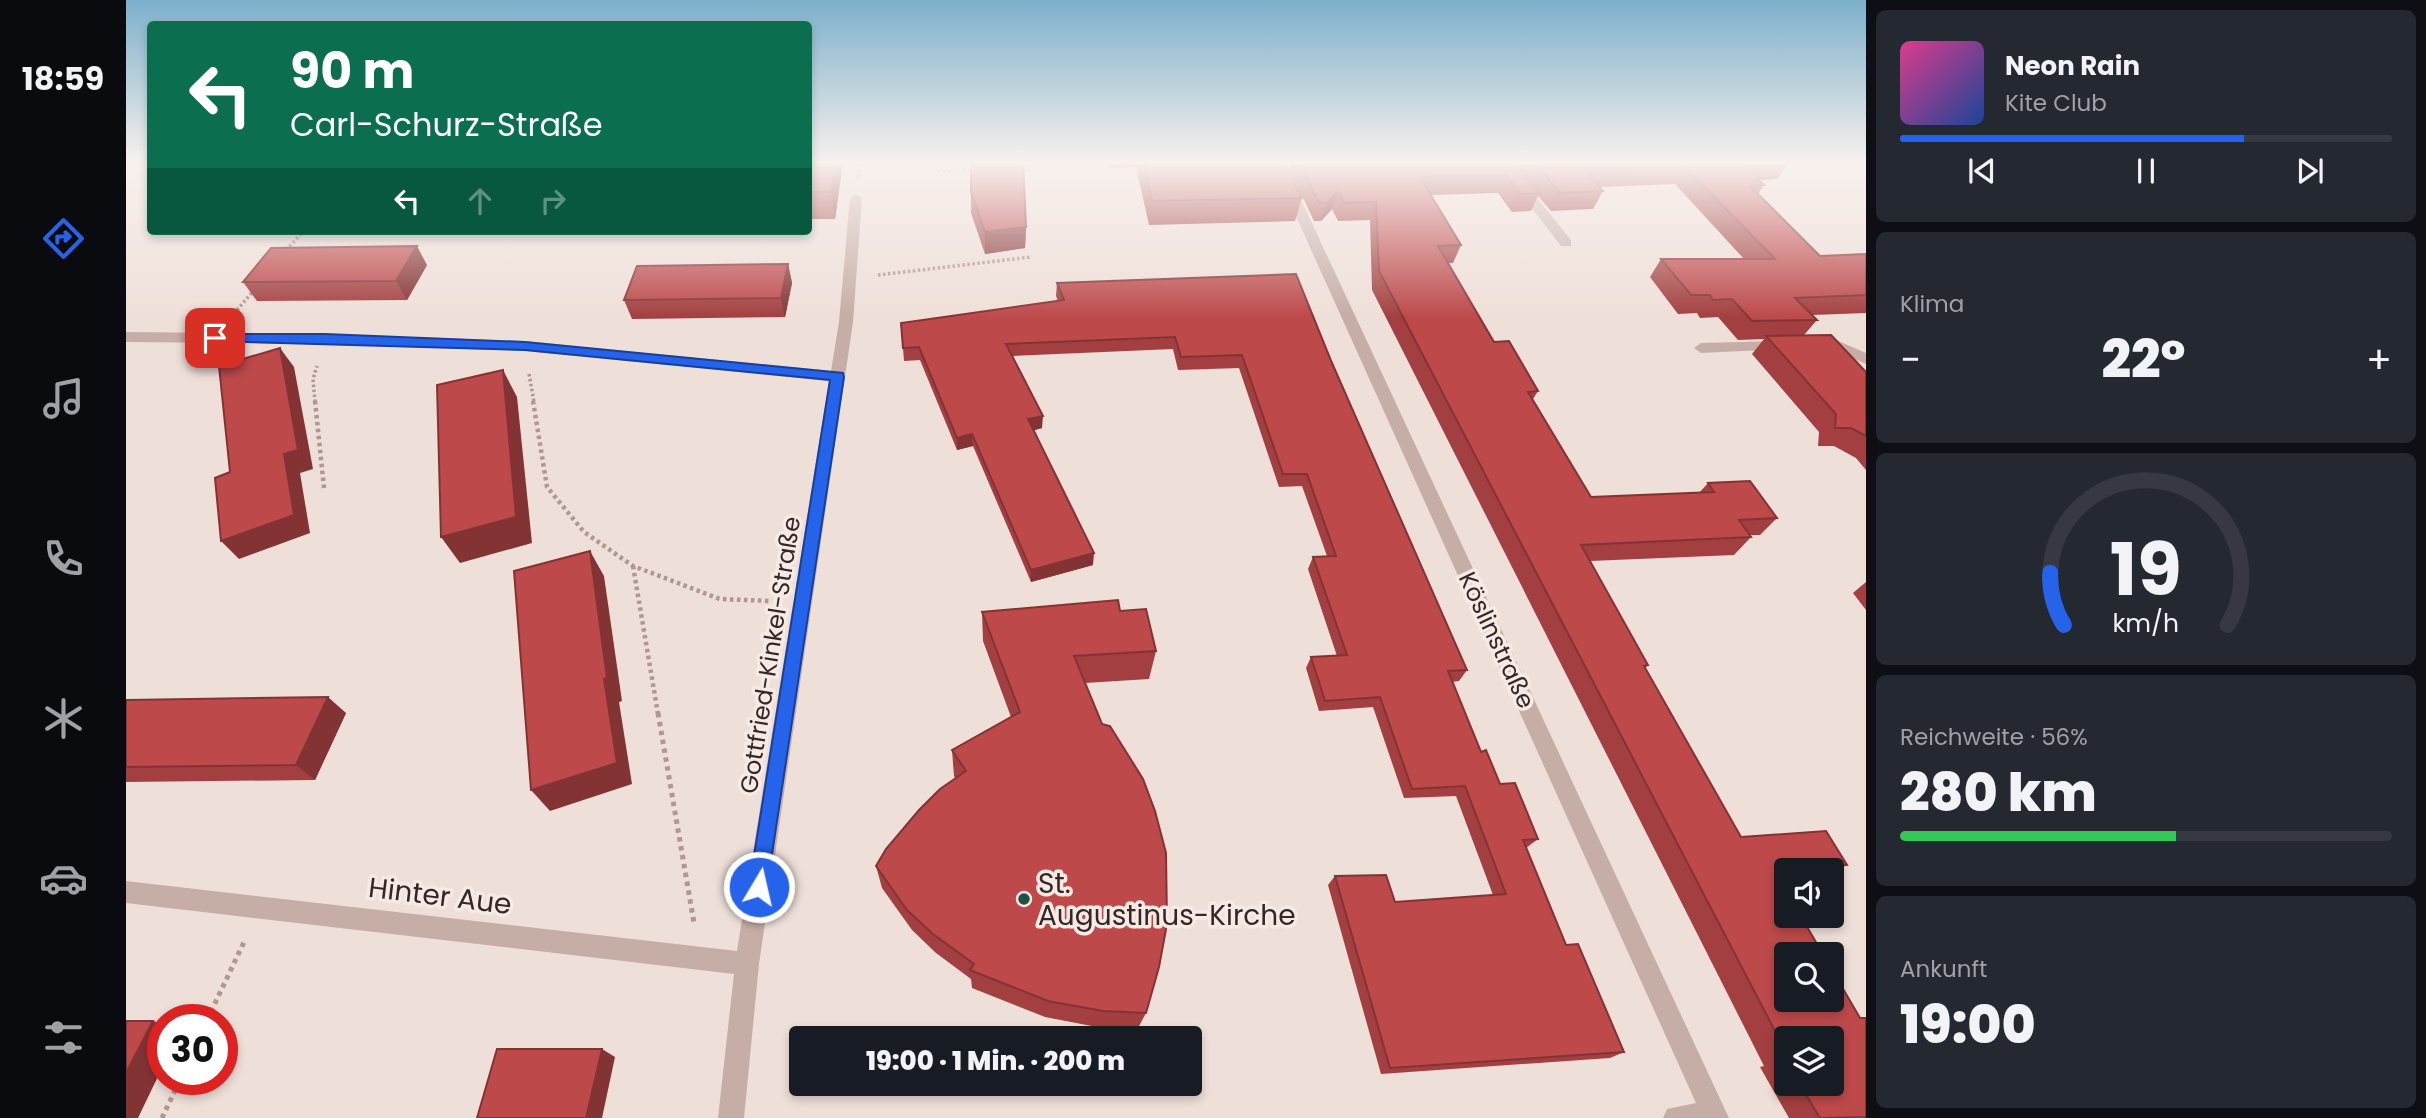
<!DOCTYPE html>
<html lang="de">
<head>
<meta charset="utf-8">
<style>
  :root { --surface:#171b24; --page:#242831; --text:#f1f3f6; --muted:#9ea1a6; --line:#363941; --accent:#2563eb }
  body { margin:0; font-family:Poppins,sans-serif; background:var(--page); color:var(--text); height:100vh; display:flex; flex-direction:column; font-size:26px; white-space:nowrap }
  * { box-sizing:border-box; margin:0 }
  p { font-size:23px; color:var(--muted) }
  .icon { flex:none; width:38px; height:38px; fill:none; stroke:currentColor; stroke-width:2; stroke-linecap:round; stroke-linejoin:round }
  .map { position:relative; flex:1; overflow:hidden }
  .panel { display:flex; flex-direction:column; gap:10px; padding:10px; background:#0d0f14; width:560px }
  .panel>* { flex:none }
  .hud { position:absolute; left:21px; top:21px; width:665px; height:214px; border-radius:7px; box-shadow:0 4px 10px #0003; background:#0b6e4f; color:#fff; overflow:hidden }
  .buttons { position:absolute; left:1648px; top:858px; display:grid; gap:14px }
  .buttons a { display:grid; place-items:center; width:70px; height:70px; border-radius:7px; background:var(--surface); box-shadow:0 4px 10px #0003; font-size:35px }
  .speed { position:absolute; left:21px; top:1004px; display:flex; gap:14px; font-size:35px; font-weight:700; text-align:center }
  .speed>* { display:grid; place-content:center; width:91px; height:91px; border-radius:50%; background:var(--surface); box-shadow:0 4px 10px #0003; line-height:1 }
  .speed .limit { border:10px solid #d22; background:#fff; color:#111 }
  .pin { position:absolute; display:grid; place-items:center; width:60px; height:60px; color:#fff; margin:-30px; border-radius:14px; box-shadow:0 4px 10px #0006 }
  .me { position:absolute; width:77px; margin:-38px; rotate:9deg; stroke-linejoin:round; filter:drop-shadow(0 0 5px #0008) }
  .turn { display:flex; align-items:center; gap:24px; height:147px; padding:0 28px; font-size:32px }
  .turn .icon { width:91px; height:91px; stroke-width:2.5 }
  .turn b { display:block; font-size:49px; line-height:60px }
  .lanes { display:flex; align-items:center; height:66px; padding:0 28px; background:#0003; justify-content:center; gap:35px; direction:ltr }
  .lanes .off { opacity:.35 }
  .big { font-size:52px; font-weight:800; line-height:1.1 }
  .panel .tile { flex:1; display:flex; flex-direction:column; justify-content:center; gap:10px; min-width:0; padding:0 24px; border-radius:10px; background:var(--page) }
  .panel .dial { align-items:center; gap:0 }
  .dial svg { height:182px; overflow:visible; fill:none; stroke:var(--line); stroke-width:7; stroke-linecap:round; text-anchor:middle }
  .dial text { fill:var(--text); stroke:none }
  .song { display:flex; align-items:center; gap:21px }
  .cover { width:84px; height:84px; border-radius:10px; background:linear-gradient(135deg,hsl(330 70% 55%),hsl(220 70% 35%)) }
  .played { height:7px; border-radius:4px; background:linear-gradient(90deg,var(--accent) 70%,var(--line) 70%) }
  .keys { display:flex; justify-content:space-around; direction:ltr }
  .heat { display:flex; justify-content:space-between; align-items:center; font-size:38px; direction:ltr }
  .charge { height:10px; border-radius:5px; background:linear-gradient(90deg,#34c759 56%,var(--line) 0) }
  .trip { position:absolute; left:663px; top:1026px; width:413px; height:70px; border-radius:7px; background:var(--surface); box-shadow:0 4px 10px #0003; font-weight:800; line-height:70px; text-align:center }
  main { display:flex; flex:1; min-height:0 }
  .dock { display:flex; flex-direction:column; width:126px; justify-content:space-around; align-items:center; background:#090b0e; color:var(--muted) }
  .dock .icon { width:49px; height:49px }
  .dock .active { color:var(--accent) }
  .dock b { font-size:32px; color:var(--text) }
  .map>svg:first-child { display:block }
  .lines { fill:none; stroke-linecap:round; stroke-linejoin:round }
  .path-far2 { stroke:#b29691; stroke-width:3.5; stroke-dasharray:2.5 2.5; stroke-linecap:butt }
  .path-far1 { stroke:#b29691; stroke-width:4.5; stroke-dasharray:3.5 3.5; stroke-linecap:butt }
  .path { stroke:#b29691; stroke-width:5; stroke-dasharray:4.5 4.5; stroke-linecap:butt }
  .service { fill:#c6ada6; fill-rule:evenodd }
  .minor { fill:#c6ada6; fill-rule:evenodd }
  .wall { fill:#a33f40; fill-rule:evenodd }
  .shaded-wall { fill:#843334 }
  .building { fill:#bd494b; stroke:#843334; stroke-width:2 }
  .route { fill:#2563eb; stroke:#184099; stroke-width:2 }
  .poi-dot { fill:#1f5147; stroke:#f7eae5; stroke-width:2.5 }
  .labels { text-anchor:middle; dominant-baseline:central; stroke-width:7; stroke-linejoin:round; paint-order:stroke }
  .street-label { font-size:24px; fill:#332727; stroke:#f7eae5 }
  .near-poi-label { font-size:28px; fill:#332727; stroke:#f7eae5; text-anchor:start }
  .near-street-label { font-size:28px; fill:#332727; stroke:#f7eae5 }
</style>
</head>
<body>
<main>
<nav class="dock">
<b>18:59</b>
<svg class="icon active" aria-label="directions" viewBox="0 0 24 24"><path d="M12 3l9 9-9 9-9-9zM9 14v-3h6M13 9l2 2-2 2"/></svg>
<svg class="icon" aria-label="music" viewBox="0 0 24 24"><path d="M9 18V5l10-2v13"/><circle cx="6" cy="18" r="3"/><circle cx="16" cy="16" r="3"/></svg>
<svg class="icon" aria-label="phone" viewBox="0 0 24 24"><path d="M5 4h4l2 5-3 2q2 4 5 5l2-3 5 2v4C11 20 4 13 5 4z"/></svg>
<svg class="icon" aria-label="climate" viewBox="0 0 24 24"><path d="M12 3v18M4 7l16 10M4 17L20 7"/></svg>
<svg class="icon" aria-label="car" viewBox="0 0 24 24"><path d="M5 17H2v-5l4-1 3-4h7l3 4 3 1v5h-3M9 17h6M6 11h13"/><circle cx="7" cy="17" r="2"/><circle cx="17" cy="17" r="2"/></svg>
<svg class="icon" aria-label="filters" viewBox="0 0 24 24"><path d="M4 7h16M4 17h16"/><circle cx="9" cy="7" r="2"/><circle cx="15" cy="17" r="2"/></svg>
</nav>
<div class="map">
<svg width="1740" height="1118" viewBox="0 0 1740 1118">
  <rect width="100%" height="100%" fill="#efdfd9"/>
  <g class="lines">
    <g class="path-far2">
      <path d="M892 170H903L905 161"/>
      <path d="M812 171 848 170"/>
      <path d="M733 177 735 161"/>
      <path d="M160 250 178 231"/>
      <path d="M752 275 905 257"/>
      <path d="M111 310 128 290"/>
      <path d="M403 374 408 402"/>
      <path d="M189 402 187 379 191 366"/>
    </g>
    <g class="path-far1">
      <path d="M189 401 198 488"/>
      <path d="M407 401 421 487 458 532 507 566 594 599 645 601"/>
      <path d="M507 566 532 714"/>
    </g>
    <g class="path">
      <path d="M532 713 568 923"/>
      <path d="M81 1020 119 940"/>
      <path d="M36 1118 54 1080"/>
    </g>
    <g class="service">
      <path d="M1369 161H1381L1445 240V246H1435Z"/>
      <path d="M1710 340 1740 353V364L1708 350 1693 348 1691 345 1698 340Z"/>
      <path d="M1656 341 1661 343 1663 346 1661 349 1575 353 1568 348 1575 343Z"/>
    </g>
    <g class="minor">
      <path d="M1145 161H1157L1603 1118H1537L1541 1109 1570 1103Z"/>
      <path d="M730 194 736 198 727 322 633 964 618 1118H592L608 974 0 903V881L611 951 703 381 399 351 199 344 0 342V332L199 334 399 341 705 371 713 322 724 198Z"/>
    </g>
  </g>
  <g class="wall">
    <path d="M682 161H717L709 219H682Z"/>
    <path d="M983 161H1158L1176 198 1169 221 1023 225 1010 167 984 168Z"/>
    <path d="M1165 161H1664L1651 179 1634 180V181L1638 185 1632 194 1694 256 1740 254V313L1686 315 1691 320 1678 335 1740 372V470L1730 458 1708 446H1692L1693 432 1626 354 1638 339 1612 340 1592 317 1574 318 1571 313 1552 314 1524 277 1535 259H1618L1549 184 1473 187 1477 191 1467 209 1425 211 1412 196 1405 211 1386 212 1372 193 1305 195 1335 245 1327 263H1322L1368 342 1412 391 1407 399 1465 497 1573 493 1582 483 1651 518 1634 535H1624L1625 537 1608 555 1464 561 1522 665 1519 668 1615 837 1721 865 1706 872V870H1661V915L1734 1018H1740V1118H1663L1634 1067 1638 1066 1246 290 1244 220 1212 221 1206 209 1195 221H1188L1163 168ZM1661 1038 1706 1083H1661Z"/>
    <path d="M845 192 900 227 899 248 859 254 845 213Z"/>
    <path d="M662 264 666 283 659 317 506 319 498 300Z"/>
    <path d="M301 265 281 300 131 301 117 282Z"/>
    <path d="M931 283 1206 363 1341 670 1333 681 1326 682 1355 752 1374 784 1412 839 1400 848 1440 945 1498 1052 1484 1058 1255 1074 1202 885 1209 876 1269 902 1367 895 1330 796 1278 798 1247 707 1193 711 1180 668 1185 657 1211 656 1182 569 1187 557 1201 556 1176 486 1153 487 1113 368 1052 370 1047 349 887 356 916 428 908 430 967 565 905 582 847 446 831 450 794 360 778 361 777 348 932 301 930 296Z"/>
    <path d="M1740 582V610L1727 593Z"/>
    <path d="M994 611 1030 651 1023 679 959 683 1020 1013 1012 1028 971 1027 919 1017 846 988 845 979 810 953 786 930 756 888 750 866 829 778 828 776 826 750 885 717 857 641 856 612Z"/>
    <path d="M0 700 220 713 189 780 0 782Z"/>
  </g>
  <g class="shaded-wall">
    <path d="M710 161H717L709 219 705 192Z"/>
    <path d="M1212 191 1206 209 1195 221 1201 203Z"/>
    <path d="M900 227 899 248 859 254V232Z"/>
    <path d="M291 246 301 265 281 300 270 281Z"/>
    <path d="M662 264 666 283 659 317 655 298Z"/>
    <path d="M154 348 168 367 187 469 174 473 184 533 113 559 95 541 158 454Z"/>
    <path d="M377 370 391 397 406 543 334 563 315 537Z"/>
    <path d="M917 416 916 428 902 432V419Z"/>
    <path d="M846 434 847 446 831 450V438Z"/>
    <path d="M464 551 478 576 496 701 493 702 506 784 424 811 405 790 478 679Z"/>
    <path d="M968 553 967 565 905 582V570Z"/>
    <path d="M202 697 220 713 189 780 170 765Z"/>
    <path d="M27 1021 37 1024V1066L12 1118H0V1073Z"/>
    <path d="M476 1049 489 1057 476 1118H460Z"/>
  </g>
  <g class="building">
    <path d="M682 161H710L705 192H682Z"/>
    <path d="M845 161H897L900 227 859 232 845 192Z"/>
    <path d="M1017 161H1158L1176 198 1026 201Z"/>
    <path d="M1173 161H1387L1414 193 1394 194 1380 175 1294 177 1335 245 1312 246 1368 342 1383 341 1412 391 1402 392 1465 497 1588 492 1582 483 1624 481 1651 518 1613 520 1625 537 1455 545 1522 665 1518 666 1615 837 1700 831 1721 865 1661 870V915H1674L1697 954H1661V999H1706V970L1734 1018H1740V1117L1694 1118 1673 1083H1706V1038H1661V1054L1253 271 1250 202 1218 203 1212 191 1201 203H1193Z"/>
    <path d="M1407 161H1662L1621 165 1635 179H1631L1638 185 1624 186 1694 256 1740 254V295L1669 298 1691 320 1626 321 1606 299 1587 300 1584 295H1565L1535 259H1649L1559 167 1459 170 1477 191 1434 193Z"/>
    <path d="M291 246 270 281 117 282 145 248Z"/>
    <path d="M662 264 655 298 498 300 511 266Z"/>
    <path d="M1170 274 1206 363 1341 670 1322 671 1355 752 1360 750 1374 784 1389 783 1412 839 1397 840 1440 945 1452 944 1498 1052 1264 1068 1209 876 1260 875 1269 902 1380 894 1339 786 1286 789 1254 697 1199 701 1185 657 1221 655 1187 557 1210 556 1181 474H1157L1116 355 1055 357 1049 337 880 344 917 416 902 419 968 553 905 570 846 434 831 438 793 347 777 348 775 323 938 300 931 283Z"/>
    <path d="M1705 335 1740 372V436L1725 428H1709L1710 414 1640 336Z"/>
    <path d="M154 348 172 450 158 454 168 515 95 541 89 478 104 472 93 366Z"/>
    <path d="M377 370 390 517 315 537 311 385Z"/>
    <path d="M464 551 481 678 478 679 491 763 405 790 388 571Z"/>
    <path d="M992 600 994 611 1020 609 1030 651 948 656 976 724 984 726 1017 779 1029 811 1040 853 1041 924 1033 967 1020 1013 977 1011 922 1001 844 970 848 964 807 934 781 910 750 866 760 849 793 810 814 789 840 771 826 750 894 712 856 612Z"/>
    <path d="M202 697 170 765 0 767V700Z"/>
    <path d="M0 1021H27L0 1073Z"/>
    <path d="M371 1049H476L460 1118H351Z"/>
  </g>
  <linearGradient id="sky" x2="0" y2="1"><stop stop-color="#7cb0cb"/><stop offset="0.51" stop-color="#f8f1ee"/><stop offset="1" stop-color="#f8f1ee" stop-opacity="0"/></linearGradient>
  <rect width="1740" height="318" fill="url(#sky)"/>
  <path class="route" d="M89 334H199L399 342 717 373 718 377 640 894 633 897 626 894 623 887 704 380 399 350 84 341 82 338Z"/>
  <circle class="poi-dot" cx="898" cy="899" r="7"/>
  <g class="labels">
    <g class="street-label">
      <text transform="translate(1371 640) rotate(65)">Köslinstraße</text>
      <text transform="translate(644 655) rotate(-81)">Gottfried-Kinkel-Straße</text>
    </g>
    <g class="near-poi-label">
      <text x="912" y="883">St.<tspan x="912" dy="32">Augustinus-Kirche</tspan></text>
    </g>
    <g class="near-street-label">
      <text transform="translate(314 896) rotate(7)">Hinter Aue</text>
    </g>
  </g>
</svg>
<div class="buttons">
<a><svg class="icon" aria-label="sound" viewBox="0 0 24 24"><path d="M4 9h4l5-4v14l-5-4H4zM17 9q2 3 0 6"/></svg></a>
<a><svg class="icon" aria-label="search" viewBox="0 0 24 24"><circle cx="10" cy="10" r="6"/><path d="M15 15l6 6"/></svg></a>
<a><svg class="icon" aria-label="layers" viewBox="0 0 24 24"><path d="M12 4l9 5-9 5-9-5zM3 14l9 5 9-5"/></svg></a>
</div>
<div class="speed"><div class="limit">30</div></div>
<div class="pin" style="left:89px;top:338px;background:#d93025"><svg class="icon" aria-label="arrive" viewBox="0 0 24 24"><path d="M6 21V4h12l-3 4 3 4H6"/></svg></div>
<svg class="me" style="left:633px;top:887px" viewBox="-20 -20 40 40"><circle r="17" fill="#2563eb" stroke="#fff" stroke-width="3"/><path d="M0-11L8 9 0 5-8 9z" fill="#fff"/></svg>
<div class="trip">19:00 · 1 Min. · 200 m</div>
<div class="hud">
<div class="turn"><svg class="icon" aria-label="left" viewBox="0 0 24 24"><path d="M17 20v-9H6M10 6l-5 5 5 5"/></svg><div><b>90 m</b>Carl-Schurz-Straße</div></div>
<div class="lanes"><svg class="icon" aria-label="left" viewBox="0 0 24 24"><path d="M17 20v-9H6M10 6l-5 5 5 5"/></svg><svg class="icon off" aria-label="ahead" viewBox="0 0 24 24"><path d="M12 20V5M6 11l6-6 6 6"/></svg><svg class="icon off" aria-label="right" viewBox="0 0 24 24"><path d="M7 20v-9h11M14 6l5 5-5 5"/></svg></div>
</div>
</div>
<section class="panel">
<div class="tile">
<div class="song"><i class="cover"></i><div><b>Neon Rain</b><p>Kite Club</p></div></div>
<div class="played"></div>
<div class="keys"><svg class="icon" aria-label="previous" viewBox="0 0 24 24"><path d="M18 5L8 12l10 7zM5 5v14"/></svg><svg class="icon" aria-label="pause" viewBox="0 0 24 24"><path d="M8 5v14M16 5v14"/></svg><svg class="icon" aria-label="next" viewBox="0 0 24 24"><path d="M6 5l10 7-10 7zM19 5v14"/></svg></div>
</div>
<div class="tile"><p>Klima</p>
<div class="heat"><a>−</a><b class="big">22°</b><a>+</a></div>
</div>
<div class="tile dial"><svg viewBox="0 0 100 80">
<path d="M14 69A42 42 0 1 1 86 69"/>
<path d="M14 69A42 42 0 0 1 8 46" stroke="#2563eb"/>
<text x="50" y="56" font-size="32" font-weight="700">19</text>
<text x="50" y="72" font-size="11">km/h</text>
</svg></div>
<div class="tile"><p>Reichweite · 56%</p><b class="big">280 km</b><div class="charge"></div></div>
<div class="tile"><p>Ankunft</p><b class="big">19:00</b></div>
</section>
</main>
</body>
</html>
